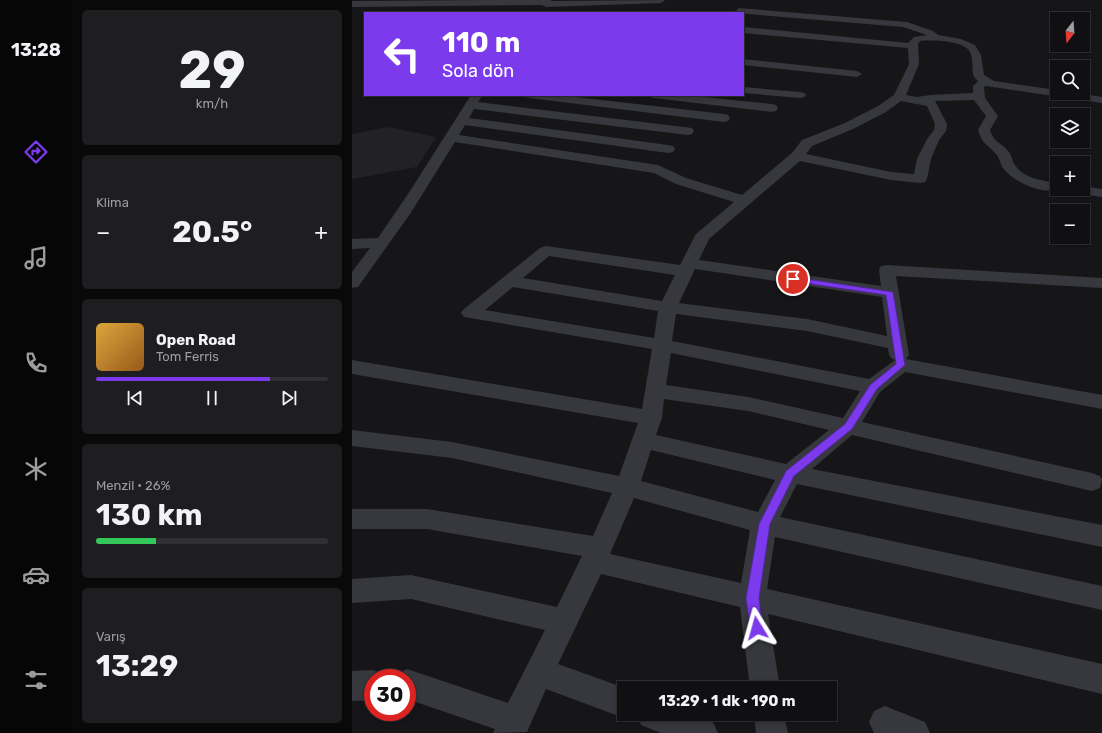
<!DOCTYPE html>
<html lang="tr">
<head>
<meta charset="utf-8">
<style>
  :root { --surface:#101012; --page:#1e1e20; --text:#f1f3f6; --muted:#9c9d9f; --line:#303032; --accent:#7c3aed }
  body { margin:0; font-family:Rubik,sans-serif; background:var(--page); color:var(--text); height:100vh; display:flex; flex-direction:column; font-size:15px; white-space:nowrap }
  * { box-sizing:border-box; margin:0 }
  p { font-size:13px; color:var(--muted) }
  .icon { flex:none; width:22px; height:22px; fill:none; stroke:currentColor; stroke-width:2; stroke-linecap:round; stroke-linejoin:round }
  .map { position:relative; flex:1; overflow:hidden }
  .drawer { display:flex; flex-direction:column; gap:10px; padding:10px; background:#09090a; width:280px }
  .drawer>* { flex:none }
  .top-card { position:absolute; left:12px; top:12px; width:380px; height:84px; border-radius:0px; box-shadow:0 2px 6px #0003,0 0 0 1px var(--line); background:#7c3aed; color:#fff; overflow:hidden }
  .needle { width:26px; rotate:197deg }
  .controls { position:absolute; left:698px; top:12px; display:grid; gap:8px }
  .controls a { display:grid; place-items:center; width:40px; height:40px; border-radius:0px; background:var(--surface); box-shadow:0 2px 6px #0003,0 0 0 1px var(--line); font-size:20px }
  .speed { position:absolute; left:12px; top:669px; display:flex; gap:8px; font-size:20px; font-weight:700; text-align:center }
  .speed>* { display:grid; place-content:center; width:52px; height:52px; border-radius:50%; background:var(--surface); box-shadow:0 2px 6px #0003,0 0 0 1px var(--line); line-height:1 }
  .speed .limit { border:6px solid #d22; background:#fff; color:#111 }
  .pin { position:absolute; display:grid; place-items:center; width:34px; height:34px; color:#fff; margin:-17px; border:2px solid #fff; border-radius:50%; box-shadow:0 1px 4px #0007 }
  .me { position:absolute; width:44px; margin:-22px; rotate:352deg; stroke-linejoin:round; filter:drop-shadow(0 0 3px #0008) }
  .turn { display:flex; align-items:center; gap:14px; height:84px; padding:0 12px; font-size:18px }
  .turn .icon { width:52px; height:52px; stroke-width:2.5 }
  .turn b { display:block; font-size:28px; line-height:34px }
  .big { font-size:30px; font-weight:700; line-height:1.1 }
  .drawer .card { flex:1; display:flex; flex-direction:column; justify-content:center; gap:6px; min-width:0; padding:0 14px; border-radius:6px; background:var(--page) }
  .drawer .dial { align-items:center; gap:0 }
  .dial b { font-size:52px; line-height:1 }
  .song { display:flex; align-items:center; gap:12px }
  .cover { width:48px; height:48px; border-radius:6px; background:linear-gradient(135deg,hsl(40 70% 55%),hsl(30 70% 35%)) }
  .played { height:4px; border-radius:2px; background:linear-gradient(90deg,var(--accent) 75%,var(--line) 75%) }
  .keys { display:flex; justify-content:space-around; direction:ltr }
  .heat { display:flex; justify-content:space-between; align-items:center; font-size:22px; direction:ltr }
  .charge { height:6px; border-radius:3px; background:linear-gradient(90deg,#34c759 26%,var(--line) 0) }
  .trip { position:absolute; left:265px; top:681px; width:220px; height:40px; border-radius:0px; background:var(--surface); box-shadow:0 2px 6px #0003,0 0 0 1px var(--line); font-weight:700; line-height:40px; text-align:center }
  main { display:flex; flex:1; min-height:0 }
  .tabs { display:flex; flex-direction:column; width:72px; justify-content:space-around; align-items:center; background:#060607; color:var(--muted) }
  .tabs .icon { width:28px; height:28px }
  .tabs .active { color:var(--accent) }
  .tabs b { font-size:18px; color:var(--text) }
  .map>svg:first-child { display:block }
  .built { fill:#222225 }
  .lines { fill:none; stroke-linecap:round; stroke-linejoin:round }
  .minor { fill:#37383d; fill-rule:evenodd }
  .route { fill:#7c3aed; stroke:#51269a }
</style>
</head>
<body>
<main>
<nav class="tabs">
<b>13:28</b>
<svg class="icon active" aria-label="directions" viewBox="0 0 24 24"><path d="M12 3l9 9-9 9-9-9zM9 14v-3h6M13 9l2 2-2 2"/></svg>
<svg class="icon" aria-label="music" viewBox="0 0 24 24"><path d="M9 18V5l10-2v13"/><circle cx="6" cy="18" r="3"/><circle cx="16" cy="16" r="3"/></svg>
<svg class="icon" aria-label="phone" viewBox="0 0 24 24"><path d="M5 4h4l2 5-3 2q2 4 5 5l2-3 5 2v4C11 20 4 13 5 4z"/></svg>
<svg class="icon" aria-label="climate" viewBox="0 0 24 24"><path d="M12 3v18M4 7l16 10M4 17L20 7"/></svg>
<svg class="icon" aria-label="car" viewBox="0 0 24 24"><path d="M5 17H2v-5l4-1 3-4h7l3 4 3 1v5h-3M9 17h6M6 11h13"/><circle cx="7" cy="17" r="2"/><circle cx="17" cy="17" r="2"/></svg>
<svg class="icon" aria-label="filters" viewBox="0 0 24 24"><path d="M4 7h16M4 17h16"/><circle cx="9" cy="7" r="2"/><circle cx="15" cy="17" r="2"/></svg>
</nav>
<section class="drawer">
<div class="card dial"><b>29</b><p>km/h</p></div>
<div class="card"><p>Klima</p>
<div class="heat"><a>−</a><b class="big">20.5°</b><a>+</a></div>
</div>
<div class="card">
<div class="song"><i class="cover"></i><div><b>Open Road</b><p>Tom Ferris</p></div></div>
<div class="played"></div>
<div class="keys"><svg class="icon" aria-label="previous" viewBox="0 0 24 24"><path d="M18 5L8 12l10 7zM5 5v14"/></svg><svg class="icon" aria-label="pause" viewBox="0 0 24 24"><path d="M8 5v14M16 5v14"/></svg><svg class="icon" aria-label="next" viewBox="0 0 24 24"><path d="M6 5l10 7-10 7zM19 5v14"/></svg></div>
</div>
<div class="card"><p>Menzil · 26%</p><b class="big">130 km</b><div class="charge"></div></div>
<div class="card"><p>Varış</p><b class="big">13:29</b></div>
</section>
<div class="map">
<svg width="750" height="733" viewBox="0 0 750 733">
  <rect width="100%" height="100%" fill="#161618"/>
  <path class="built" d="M36 127 84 137 65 167 0 179V134Z"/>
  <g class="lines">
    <g class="minor">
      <path d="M142 0H198L200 1 313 0 309 3 194 7 190 5 0 7V1Z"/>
      <path d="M387 8 555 22 581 31 586 35 609 39 623 45 629 55 632 75 642 81 705 90V93H725L750 97V103L634 86 632 87 633 98 646 116 638 130C643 144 648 141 656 151 660 155 660 161 663 165 672 179 690 180 705 183V189H711L710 190C692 195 662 183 651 168 648 164 648 158 644 154 634 142 632 147 626 130L634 116 622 100 583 101 595 124 594 131 587 140 579 159 575 179 573 182 568 183 539 180 448 161 357 239 347 260 529 286 527 270 529 266 535 265 750 278V288L544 276 557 355 554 359 750 395V409L553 372 528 392 510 422 740 473 748 476 750 479 748 488 740 491 500 435 460 469 750 525V547L445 484 428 517 750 586V610L423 537 415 589 750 664V694L416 614 428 688H398L388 607 249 574 206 664 273 688 272 714H282L272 718 194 689 175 732 141 733 143 729 55 699V678H43L44 674 55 669 156 703 193 630 59 599 0 603V579L59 575 205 607 230 556 75 529H0V509H75L241 536 260 493 100 458 0 446V430L100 442 267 476 286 423 0 374V360L290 409 300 349 118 318 112 317 109 313 112 309 188 248 194 246 328 265 344 234 382 202 324 184 302 173 103 142 58 214 6 287 0 288V272L18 248 0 249V239L26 238 58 191 119 95H131L126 102 340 128 342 131 340 134 336 135 122 109 117 118 316 145 321 146 323 149 321 152 316 153 113 125 107 135 306 165 334 178 390 195 440 153 450 140 493 123 526 106 542 95 557 64 556 48 391 33V27L556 43 562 37 575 35 551 27 384 13 383 11ZM568 41C579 40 612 40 618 52 622 60 619 69 622 77L626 81 621 86V93L578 95 565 97 554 95 567 64 566 44ZM549 101 575 106 583 124 582 130 575 139 565 159 562 174 539 172 454 154 460 146 501 129 534 112ZM197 256 323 275 310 301 171 278ZM343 269 530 297 535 336 455 319 327 303ZM161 287 306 311 302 338 133 310ZM324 314 455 331 536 348 537 355 540 359 543 360 517 379 320 341ZM319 353 508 391 491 418 396 397 314 385ZM312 399 396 411 477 430 434 464 304 435 310 418ZM299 450 423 480 406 512 289 481ZM282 498 398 530 389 583 258 554Z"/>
      <path d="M391 59 505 71 510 74 505 77 391 65Z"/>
      <path d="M391 87 448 92 452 93 454 95 452 97 448 98 391 93Z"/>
      <path d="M171 95H206L372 114 376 115 378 118 376 121 372 122 177 98 173 97Z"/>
      <path d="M296 95H333L420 104 424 105 426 108 424 111 420 112 302 98 298 97Z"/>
      <path d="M731 186 750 189V197L715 192 713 189H731Z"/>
      <path d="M21 670 32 675 33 678H21V700L0 701V671Z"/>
      <path d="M533 706 573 722 578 733H522L517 722 522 711Z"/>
      <path d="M285 714H341L361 722 366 733H309L289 725Z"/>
      <path d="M402 714H432L436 733H404Z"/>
    </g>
  </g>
  <path class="route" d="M441 277 541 292 553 365 525 389 500 429 442 476 418 524 407 598 411 628 409 632 405 634 400 632 398 628 394 598 407 524 434 471 493 424 518 385 544 364 534 295 438 281V278Z"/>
</svg>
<div class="controls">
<a><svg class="needle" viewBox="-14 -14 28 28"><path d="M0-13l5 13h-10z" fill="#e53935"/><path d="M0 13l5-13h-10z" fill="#9c9d9f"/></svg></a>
<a><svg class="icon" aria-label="search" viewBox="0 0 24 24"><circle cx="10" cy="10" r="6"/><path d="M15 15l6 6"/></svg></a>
<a><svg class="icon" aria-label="layers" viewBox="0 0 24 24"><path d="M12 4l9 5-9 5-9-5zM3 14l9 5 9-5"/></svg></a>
<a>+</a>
<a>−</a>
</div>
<div class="speed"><div class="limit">30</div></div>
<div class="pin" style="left:441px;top:279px;background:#d93025"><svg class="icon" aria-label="arrive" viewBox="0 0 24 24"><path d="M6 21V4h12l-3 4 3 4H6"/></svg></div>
<svg class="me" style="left:405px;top:628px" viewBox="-20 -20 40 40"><path d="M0-17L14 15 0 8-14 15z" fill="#7c3aed" stroke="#fff" stroke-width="4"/></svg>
<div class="trip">13:29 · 1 dk · 190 m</div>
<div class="top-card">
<div class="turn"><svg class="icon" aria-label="left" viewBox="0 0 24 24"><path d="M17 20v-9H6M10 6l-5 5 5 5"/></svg><div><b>110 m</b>Sola dön</div></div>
</div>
</div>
</main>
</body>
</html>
